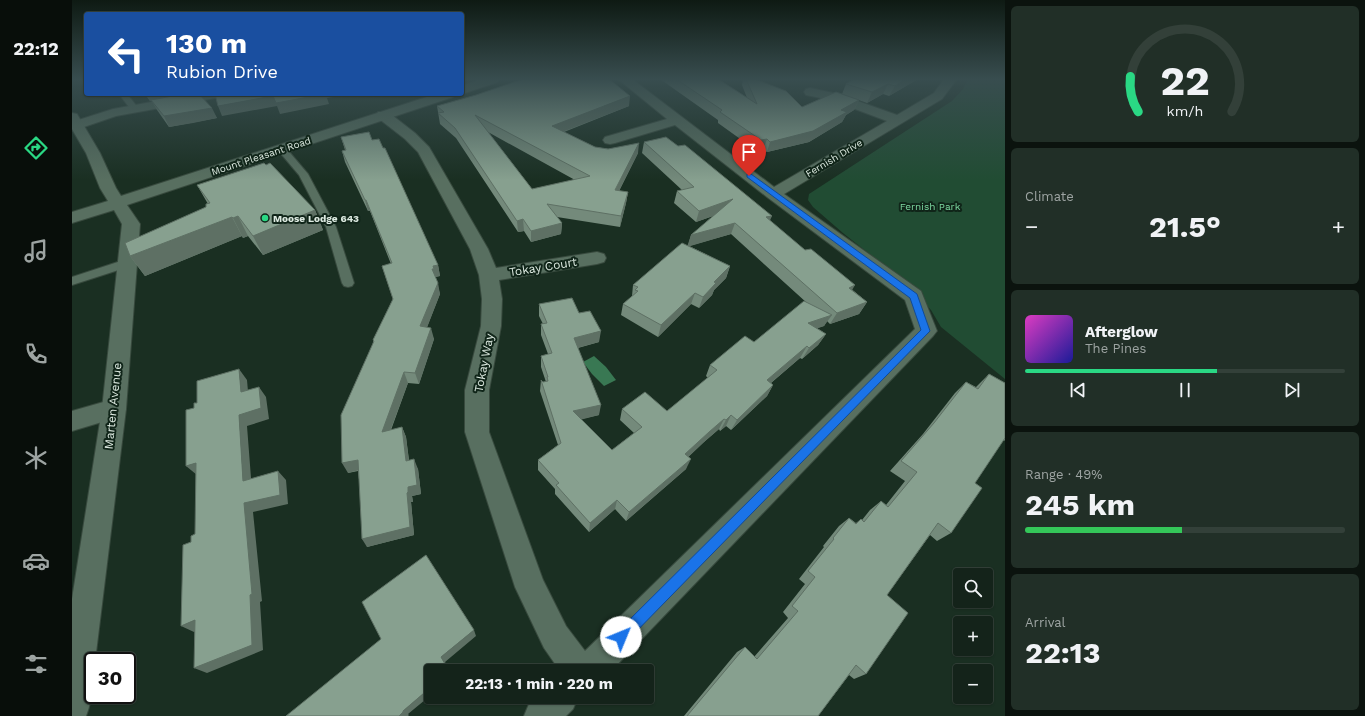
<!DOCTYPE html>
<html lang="en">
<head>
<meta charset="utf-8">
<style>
  :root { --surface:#14231a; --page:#212f27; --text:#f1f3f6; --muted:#9da4a2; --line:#334039; --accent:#2ad884 }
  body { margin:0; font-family:"Work Sans",sans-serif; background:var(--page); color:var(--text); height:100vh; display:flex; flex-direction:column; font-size:15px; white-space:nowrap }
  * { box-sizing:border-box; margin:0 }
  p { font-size:13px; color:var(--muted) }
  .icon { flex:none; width:22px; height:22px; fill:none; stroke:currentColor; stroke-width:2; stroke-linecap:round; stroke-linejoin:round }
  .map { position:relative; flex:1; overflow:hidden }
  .side { display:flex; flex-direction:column; gap:6px; padding:6px; background:#0b130e; width:360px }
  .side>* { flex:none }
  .top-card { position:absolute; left:12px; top:12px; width:380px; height:84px; border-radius:4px; box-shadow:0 1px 3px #0004,0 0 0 1px var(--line); background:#1a4fa0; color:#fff; overflow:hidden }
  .tools { position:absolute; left:881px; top:568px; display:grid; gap:8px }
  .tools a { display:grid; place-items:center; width:40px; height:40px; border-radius:4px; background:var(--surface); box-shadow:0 1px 3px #0004,0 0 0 1px var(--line); font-size:20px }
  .speed { position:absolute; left:12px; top:652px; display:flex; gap:8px; font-size:20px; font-weight:700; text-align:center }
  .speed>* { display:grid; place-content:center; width:52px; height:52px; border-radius:50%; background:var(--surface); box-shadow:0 1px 3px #0004,0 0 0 1px var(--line); line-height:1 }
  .speed .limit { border:2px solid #111; border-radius:6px; background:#fff; color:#111 }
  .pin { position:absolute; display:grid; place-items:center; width:34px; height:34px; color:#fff; margin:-41px -17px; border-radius:50% 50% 50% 0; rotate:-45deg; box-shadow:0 0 4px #0007 }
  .pin .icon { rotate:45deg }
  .me { position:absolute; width:44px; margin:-22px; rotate:45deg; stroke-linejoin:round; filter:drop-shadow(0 0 3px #0008) }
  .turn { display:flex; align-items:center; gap:14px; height:84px; padding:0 16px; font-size:18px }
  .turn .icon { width:52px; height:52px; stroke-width:2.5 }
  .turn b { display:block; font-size:28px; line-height:34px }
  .big { font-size:30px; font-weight:700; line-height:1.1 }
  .side .tile { flex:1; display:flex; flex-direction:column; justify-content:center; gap:6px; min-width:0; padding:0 14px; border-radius:6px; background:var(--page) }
  .side .dial { align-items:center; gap:0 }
  .dial svg { height:104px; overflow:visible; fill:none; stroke:var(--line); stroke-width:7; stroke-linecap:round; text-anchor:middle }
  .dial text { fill:var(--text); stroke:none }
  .song { display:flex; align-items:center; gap:12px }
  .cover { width:48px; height:48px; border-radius:6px; background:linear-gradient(135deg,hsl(310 70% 55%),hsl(240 70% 35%)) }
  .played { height:4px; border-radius:2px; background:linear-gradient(90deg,var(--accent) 60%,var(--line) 60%) }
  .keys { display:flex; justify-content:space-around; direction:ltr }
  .heat { display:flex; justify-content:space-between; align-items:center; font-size:22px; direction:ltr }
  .charge { height:6px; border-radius:3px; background:linear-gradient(90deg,#34c759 49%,var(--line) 0) }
  .trip { position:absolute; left:352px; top:664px; width:230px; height:40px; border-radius:4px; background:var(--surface); box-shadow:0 1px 3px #0004,0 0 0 1px var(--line); font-weight:700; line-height:40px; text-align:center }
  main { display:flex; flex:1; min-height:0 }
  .menu { display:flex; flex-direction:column; width:72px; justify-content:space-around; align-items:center; background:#080e0a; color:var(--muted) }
  .menu .icon { width:28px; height:28px }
  .menu .active { color:var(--accent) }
  .menu b { font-size:18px; color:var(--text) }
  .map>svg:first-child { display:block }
  .green { fill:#214c33 }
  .water { fill:#397853 }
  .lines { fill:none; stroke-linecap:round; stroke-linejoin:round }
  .service-casing { stroke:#384a3e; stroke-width:2 }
  .minor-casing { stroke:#384a3e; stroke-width:2 }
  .tertiary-casing { stroke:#384a3e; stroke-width:2 }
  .service { fill:#586f60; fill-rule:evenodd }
  .minor { fill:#586f60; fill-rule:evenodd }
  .tertiary { fill:#586f60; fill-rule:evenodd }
  .wall { fill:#748a7b; fill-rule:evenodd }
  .shaded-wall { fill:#5e7064 }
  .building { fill:#87a08f; stroke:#5e7064; fill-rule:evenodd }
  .route { fill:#1a73e8; stroke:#114b97 }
  .poi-dot { fill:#2ad884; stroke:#102519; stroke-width:1.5 }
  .labels { text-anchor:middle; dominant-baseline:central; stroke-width:4; stroke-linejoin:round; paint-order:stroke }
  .far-street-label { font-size:10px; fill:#ddeae1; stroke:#102519 }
  .far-park-label { font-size:10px; fill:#7edaa2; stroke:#102519 }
  .far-poi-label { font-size:10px; font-weight:bold; fill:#ddeae1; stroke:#102519; text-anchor:start }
  .street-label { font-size:12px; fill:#ddeae1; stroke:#102519 }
</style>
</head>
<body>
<main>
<nav class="menu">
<b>22:12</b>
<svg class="icon active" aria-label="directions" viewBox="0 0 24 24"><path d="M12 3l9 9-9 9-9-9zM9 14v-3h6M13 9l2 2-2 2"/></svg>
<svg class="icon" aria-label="music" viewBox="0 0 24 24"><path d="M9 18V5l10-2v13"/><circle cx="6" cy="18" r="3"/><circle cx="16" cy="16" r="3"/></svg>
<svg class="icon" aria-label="phone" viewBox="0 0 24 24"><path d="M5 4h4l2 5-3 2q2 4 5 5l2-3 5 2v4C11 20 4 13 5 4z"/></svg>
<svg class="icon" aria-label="climate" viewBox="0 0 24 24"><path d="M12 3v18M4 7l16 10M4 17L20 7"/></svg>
<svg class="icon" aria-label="car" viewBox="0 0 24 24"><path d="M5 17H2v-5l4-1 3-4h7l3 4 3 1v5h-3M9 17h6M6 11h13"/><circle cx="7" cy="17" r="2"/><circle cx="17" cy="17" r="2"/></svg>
<svg class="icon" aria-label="filters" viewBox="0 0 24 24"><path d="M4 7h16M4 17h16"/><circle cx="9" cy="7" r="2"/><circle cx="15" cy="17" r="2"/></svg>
</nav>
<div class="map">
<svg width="933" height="716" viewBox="0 0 933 716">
  <rect width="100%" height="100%" fill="#1a2f22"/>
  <path class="green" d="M896 79H933V379L869 327 859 310 829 279 771 233 741 207 736 200 737 194 880 101 891 89Z"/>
  <path class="water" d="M522 356 534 367 544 380 532 386 520 374 511 362Z"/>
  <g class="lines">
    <defs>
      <g id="service">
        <path d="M47 94H55L67 109 66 111H60Z"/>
        <path d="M210 146 213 147 236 174 264 227 282 283 280 286 276 287 272 286 270 283 254 227 227 175 205 149Z"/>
        <path d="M55 259 59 260 61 263 59 266 0 285V277Z"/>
      </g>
      <g id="minor">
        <path d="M546 79H560L702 187 815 121 759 100 734 95 732 92 734 89 738 88 766 94 825 115 862 93 872 79H885L870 99 712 194 849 291 865 331 861 336 539 671H488L472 648 443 587 393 432V390L409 326 410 299 407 275 398 249 346 152 333 139 306 118 304 115 306 112H316L343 133 357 147 416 249 424 268 525 252 532 254 534 258 532 262 525 264 427 280 430 299 429 326 417 390V432L471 580 494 626 513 651 843 329 833 300 695 197 603 125 543 143 538 144 533 143 531 140 533 137 595 119Z"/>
        <path d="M123 94H149L147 97 143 98 44 116 9 128H0V122L41 109Z"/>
        <path d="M42 399 50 402 54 409 50 416 0 431V411Z"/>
        <path d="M464 697H506L501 709 494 716H452L457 704Z"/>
      </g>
      <g id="tertiary">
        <path d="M409 79H428L426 82 390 94V86Z"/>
        <path d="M364 94H383L381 97 55 205 68 224 54 409 23 661H21C21 679 21 699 14 716H0V599L30 409 50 224 42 210 0 223V212L36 201 28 188 14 153 0 129V113L5 114 28 153 44 188 49 196Z"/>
      </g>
    </defs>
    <use href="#service" class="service-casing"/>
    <use href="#minor" class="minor-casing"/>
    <use href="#tertiary" class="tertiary-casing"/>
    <use href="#service" class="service"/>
    <use href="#minor" class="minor"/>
    <use href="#tertiary" class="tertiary"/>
  </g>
  <g class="wall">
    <path d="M588 79H646L675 98 670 85 671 79H683L730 107 787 100 782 110 774 115 770 122 737 142 695 152 691 150 685 151 646 123V120Z"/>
    <path d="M782 79H846L817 96 811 94 795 103 770 94 774 84Z"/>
    <path d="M73 94H127L145 118 97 127 85 110 79 100 78 101Z"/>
    <path d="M365 106H557L492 132 523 147 566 153 547 191 556 192 554 203 548 227 485 217 490 223 489 234 459 242 452 231 446 232 384 138 368 124ZM416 132 503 180 460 189Z"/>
    <path d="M269 137 300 140 366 265 368 276 363 277 368 294 355 327 362 339 347 384 336 383 319 430 330 427 334 437 337 460 346 469 349 494 340 496 341 502H339L342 535 295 547 286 471 276 473 301 343V340L321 299 310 266 319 264 298 211H296L273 162 270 151 273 150Z"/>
    <path d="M572 142 606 146 698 221 795 302 787 314 758 324 755 321 752 326 745 328 754 334 746 345 730 359 728 358 699 383 701 385 695 396 659 430 654 426 648 431 647 429 632 442 616 457 614 469 554 521 543 509 517 532 483 494V489L466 470V460L486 445 468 391 469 380 471 382H474L469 367V356L476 354 469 335V324H471L467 316V304L507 313 527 342 506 348 527 415 509 419 540 450 562 433 548 420 550 409 595 411 636 378 634 376 638 365 682 342 735 303 659 234 617 246 658 266 654 278 642 290 640 295 627 308 619 304 586 337 549 315 551 304 560 296 561 285 616 246 619 235 641 216 624 222 602 203 605 191 610 190 570 153Z"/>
    <path d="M125 185 243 210 251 230 191 255 176 236 171 238 170 236 73 276 58 256 134 207 136 204Z"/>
    <path d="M917 374 933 383V440L932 441 931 440 903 483 879 533 865 541 858 535 815 595 794 674 782 679 777 675 746 716H612L665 652 673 647 682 657 716 618 711 612 733 584 727 579 752 547 751 546 767 526 777 518 784 523 789 519 790 520 798 510 809 501 814 505 833 481 818 471 851 434 883 393 894 382 904 387Z"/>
  </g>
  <g class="shaded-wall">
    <path d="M834 79H846L817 96 823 86Z"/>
    <path d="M816 84 811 94 795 103 800 92Z"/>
    <path d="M74 94H115L78 101Z"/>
    <path d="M253 94H279L255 98 257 104 208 114 205 106 150 116 146 106 201 96Z"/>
    <path d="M558 96 557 106 480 136V126Z"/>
    <path d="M787 100 782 110 774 115 770 122 737 142 695 152 698 142 769 110Z"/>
    <path d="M140 108 145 118 121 123 97 127 92 116Z"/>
    <path d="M695 139 691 150 685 151 689 140Z"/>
    <path d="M567 143 566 153 542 201 543 190Z"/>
    <path d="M556 192 554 203 548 227 549 216Z"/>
    <path d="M661 199 658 210 624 222 627 211Z"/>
    <path d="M293 200H294L298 211H296Z"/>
    <path d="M243 210 251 230 191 255 181 236Z"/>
    <path d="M166 216 176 236 171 238 161 218Z"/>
    <path d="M700 216 695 227 694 217Z"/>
    <path d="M160 217 170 236 73 276 58 256Z"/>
    <path d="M451 219 452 231 446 232 445 221Z"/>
    <path d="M490 223 489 234 459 242V231Z"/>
    <path d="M663 223 659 234 615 247 619 235Z"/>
    <path d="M366 265 368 276 363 277 360 269 361 266Z"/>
    <path d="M658 266 654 278 642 290 640 295 627 308 631 297 642 282Z"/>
    <path d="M366 283 368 294 351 338 348 326Z"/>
    <path d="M783 285 776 297 777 288Z"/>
    <path d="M623 293 619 304 586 337 589 325Z"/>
    <path d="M795 302 787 314 758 324 765 313Z"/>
    <path d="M760 315 752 326 730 334 736 323Z"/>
    <path d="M359 328 362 339 347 384 343 373Z"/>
    <path d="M529 331 527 342 501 349 502 338Z"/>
    <path d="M754 334 746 345 730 359 737 348Z"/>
    <path d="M735 346 728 358 689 391 695 380Z"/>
    <path d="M167 369 175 380 177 403 169 392Z"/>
    <path d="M332 372 336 383 314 442 310 432Z"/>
    <path d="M701 385 695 396 659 430 665 420Z"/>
    <path d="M187 387 194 397 197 419 175 426 180 491 171 481 167 415Z"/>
    <path d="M529 405 527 415 500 422 501 411Z"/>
    <path d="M659 415 654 426 648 431 654 420Z"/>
    <path d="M652 419 647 429 632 442 609 464 613 454 637 432Z"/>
    <path d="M330 427 334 437 338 470 334 461Z"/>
    <path d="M342 459 346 469 349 494 340 496 341 502H339L342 535 295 547 290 539 335 493Z"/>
    <path d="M619 459 614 469 554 521 557 512Z"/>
    <path d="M286 460 291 469 276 473 270 463Z"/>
    <path d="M124 463 125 475 114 466Z"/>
    <path d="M206 471 214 480 216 504 181 512 190 601 188 602 191 650 135 673 122 668 172 503Z"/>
    <path d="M545 500 543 509 517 532 518 523Z"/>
    <path d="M123 620 135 626 122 632 109 626Z"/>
    <path d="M402 630 404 636 373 662 378 671H377L369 657Z"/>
    <path d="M359 687V695L336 714 337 715 336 716H327L331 711Z"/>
  </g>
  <g class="building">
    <path d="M451 79H537L558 96 480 126 523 147 536 149 567 143 543 190 556 192 549 216 475 204 490 223 459 231 451 219 445 221 383 128 366 113 372 112 365 106 404 95ZM403 115 518 176 460 189Z"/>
    <path d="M604 79H646L685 104 674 79H683L714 91 730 107 764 92 787 100 769 110 775 112 741 131 698 142 695 139 689 140 648 112 650 110Z"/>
    <path d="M782 79H834L823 86 816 84 800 92 774 84Z"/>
    <path d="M111 94H127L140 108 92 116 79 100Z"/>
    <path d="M143 94H253L204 103 201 96 146 106Z"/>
    <path d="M297 132 300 140 307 139 311 148H313L366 265 361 266 362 269H360L366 283 348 326 359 328 343 373 332 372 310 432 330 427 334 461 342 459 345 485 336 487V492L335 493 338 527 290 539 286 460 270 463 269 415 302 341 301 340 321 299 310 266 320 263 294 200H293L270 151 274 150 269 137Z"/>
    <path d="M594 137 606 146 613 145 700 216 694 217 733 250 739 249 783 285 777 288 795 302 765 313 663 223 619 235 661 199 627 211 605 191 622 187 572 142Z"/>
    <path d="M192 163 194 165 198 163 243 210 181 236 166 216 161 218 160 217 58 256 53 243 134 207V204L138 203 125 185Z"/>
    <path d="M610 243 658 266 642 282 644 283 631 297 623 293 589 325 551 304 566 291 563 290 566 287 561 285Z"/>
    <path d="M500 298 507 313 518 311 529 331 502 338 529 405 501 411 540 450 570 427 550 409 573 392 595 411 645 370 638 365 673 336 682 342 732 301 760 315 736 323 754 334 737 348 735 346 695 380 701 385 665 420 659 415 654 420 652 419 637 432 613 454 619 459 557 512 545 500 518 523 484 485 487 483 466 460 489 443 469 380 471 382 476 381 475 377H476L469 356 480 353 469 324 475 323 467 304Z"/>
    <path d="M167 369 169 392 187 387 189 408 167 415 171 481 206 471 208 495 172 503 180 594 178 595 180 645 122 668 123 620 109 626 111 545 119 542V536L123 534 124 463 114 466V410L122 408V403H125V381Z"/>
    <path d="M917 374 933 383V438L903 483 910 488 879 533 866 523 815 595 836 613 794 674 784 665 746 716H615L673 647 685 659 726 611 720 606 743 577 736 571 762 539 761 538 777 518 784 524 789 519 792 522 809 501 816 507 845 472 829 461 862 423 894 382 906 389Z"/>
    <path d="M354 555 402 630 369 657 377 671H359V687L331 711V712L327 716H214L309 639 290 602Z"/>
  </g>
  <linearGradient id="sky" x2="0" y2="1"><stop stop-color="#0e1a13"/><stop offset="0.44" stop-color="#384d4f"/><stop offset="1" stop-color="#384d4f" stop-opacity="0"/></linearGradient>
  <rect width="933" height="180" fill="url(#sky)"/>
  <path class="route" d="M675 174H679L845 294 858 331 554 642 549 644 545 642 543 637 545 632 849 330 838 298 675 177Z"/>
  <circle class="poi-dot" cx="193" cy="218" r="4"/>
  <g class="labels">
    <g class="far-street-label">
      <text transform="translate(189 156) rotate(-18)">Mount Pleasant Road</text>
      <text transform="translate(762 158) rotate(-31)">Fernish Drive</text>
    </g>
    <g class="far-park-label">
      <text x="858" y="206">Fernish Park</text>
    </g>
    <g class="far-poi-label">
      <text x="201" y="218">Moose Lodge 643</text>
    </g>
    <g class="street-label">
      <text transform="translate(471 267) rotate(-9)">Tokay Court</text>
      <text transform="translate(412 363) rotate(-79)">Tokay Way</text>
      <text transform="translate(41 406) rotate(-84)">Marten Avenue</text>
    </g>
  </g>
</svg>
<div class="tools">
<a><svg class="icon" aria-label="search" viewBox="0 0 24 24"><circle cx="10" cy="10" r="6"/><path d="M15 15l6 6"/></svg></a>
<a>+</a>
<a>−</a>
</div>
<div class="speed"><div class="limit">30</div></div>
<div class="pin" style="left:677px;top:176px;background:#d93025"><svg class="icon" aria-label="arrive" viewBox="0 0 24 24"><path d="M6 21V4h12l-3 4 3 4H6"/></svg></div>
<svg class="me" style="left:549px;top:637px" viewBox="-20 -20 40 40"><circle r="19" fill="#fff"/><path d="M0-13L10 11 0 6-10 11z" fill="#1a73e8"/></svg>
<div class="trip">22:13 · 1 min · 220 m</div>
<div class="top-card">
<div class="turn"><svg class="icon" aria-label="left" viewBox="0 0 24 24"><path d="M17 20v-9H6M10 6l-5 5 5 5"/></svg><div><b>130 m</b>Rubion Drive</div></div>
</div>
</div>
<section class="side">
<div class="tile dial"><svg viewBox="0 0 100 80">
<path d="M14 69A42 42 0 1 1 86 69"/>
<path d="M14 69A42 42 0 0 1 8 42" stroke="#2ad884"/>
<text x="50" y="56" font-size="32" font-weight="700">22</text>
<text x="50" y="72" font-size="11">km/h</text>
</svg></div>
<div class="tile"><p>Climate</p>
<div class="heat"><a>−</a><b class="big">21.5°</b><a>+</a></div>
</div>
<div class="tile">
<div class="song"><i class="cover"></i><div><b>Afterglow</b><p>The Pines</p></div></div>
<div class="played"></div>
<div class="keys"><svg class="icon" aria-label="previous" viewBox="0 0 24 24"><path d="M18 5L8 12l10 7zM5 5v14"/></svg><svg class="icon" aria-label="pause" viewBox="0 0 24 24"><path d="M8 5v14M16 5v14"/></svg><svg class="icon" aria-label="next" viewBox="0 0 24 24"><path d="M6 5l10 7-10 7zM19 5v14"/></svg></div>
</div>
<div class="tile"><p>Range · 49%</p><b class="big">245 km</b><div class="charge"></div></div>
<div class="tile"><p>Arrival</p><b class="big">22:13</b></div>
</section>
</main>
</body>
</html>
